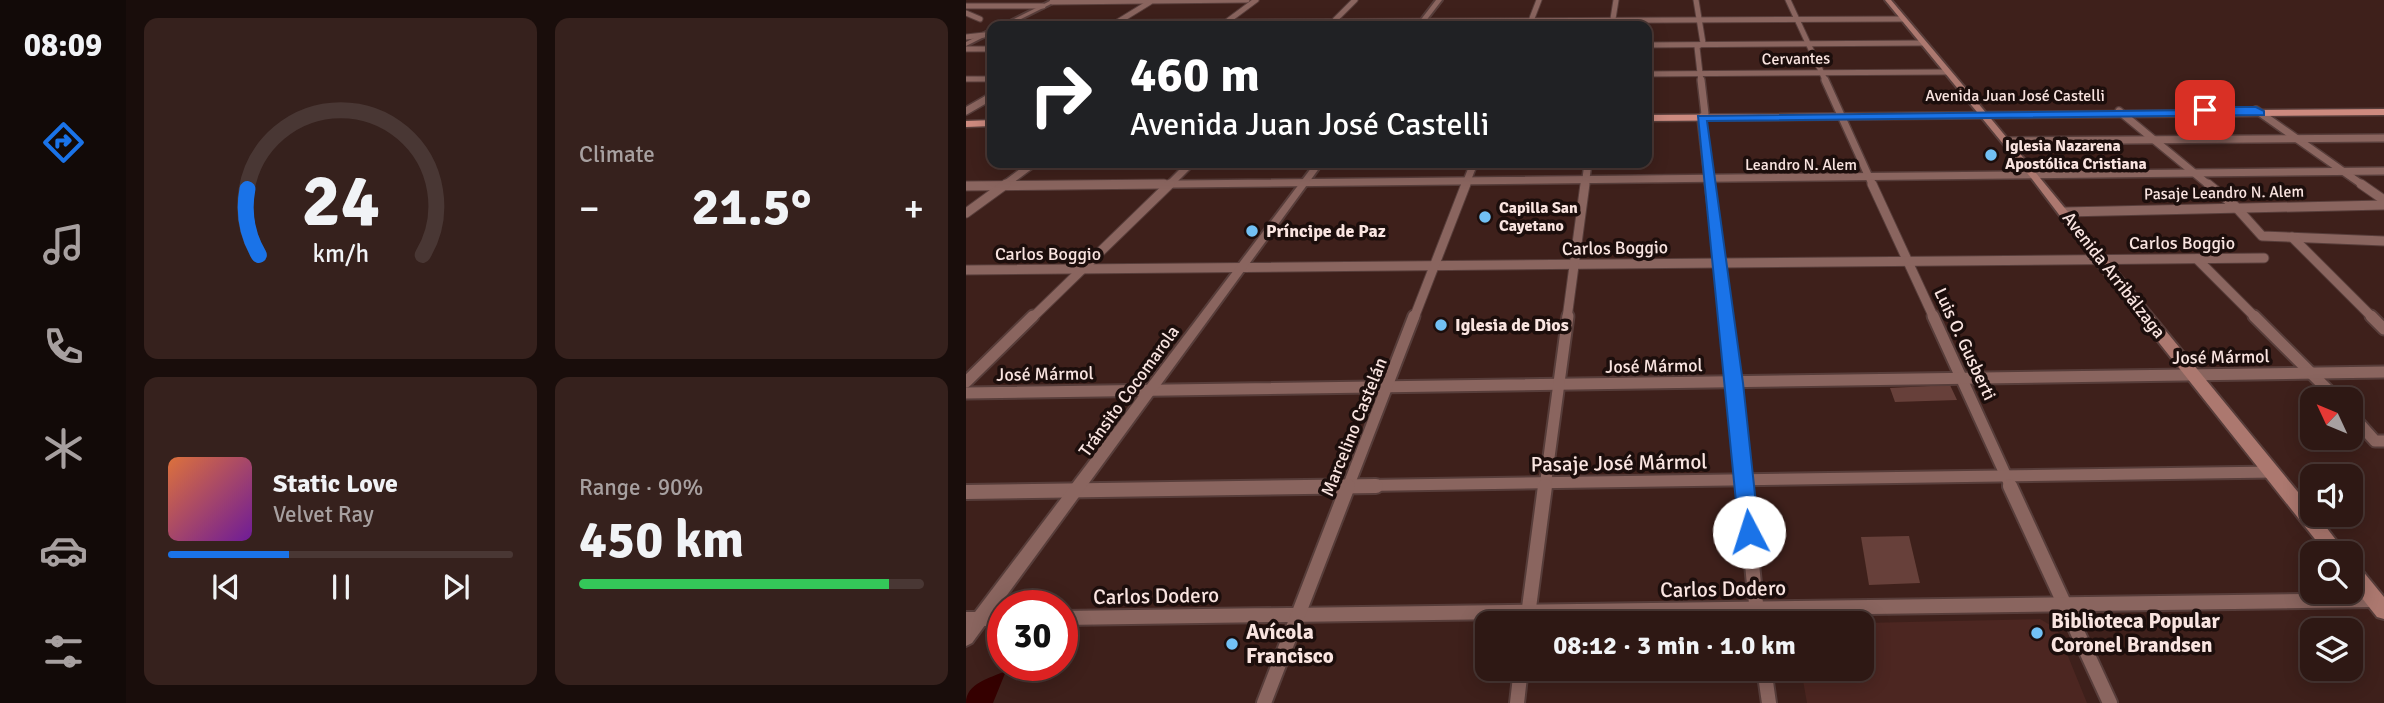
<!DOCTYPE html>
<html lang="en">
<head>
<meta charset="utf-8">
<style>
  :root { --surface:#2e1814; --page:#36211d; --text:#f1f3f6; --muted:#a7a0a0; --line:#493734; --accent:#1a73e8 }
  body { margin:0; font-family:Signika,sans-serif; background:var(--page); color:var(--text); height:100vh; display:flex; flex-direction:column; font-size:26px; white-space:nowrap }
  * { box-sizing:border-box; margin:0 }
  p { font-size:23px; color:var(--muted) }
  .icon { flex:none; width:38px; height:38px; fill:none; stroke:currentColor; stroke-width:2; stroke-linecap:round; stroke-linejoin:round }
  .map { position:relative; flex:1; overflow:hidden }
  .drawer { display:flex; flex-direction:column; gap:18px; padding:18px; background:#190d0b; width:840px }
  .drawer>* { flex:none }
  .banner { position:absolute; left:21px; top:21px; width:665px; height:147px; border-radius:14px; box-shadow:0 4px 18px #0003,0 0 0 2px var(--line); background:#202124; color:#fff; overflow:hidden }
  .needle { width:46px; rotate:314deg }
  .controls { position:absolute; left:1334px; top:387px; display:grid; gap:14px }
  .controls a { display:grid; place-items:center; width:63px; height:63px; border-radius:14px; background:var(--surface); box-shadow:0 4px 18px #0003,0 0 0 2px var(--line); font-size:35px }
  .speed { position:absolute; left:21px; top:590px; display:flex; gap:14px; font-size:35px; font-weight:700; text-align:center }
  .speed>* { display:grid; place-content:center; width:91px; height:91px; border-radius:50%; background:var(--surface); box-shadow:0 4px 18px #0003,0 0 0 2px var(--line); line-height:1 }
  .speed .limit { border:10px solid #d22; background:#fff; color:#111 }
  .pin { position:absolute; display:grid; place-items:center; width:60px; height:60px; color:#fff; margin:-30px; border-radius:14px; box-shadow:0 4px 10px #0006 }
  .me { position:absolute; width:77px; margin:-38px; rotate:355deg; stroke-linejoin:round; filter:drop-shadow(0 0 5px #0008) }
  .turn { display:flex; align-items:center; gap:24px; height:147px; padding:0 28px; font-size:32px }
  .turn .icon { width:91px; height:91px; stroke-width:2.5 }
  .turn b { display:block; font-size:49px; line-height:60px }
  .big { font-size:52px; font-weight:700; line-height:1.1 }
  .drawer .tile { flex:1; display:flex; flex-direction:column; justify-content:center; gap:10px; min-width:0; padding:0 24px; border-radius:14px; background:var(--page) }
  .drawer .dial { align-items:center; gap:0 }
  .dial svg { height:182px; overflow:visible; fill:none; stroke:var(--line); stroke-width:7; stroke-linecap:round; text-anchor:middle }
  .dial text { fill:var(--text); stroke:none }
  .song { display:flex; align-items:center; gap:21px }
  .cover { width:84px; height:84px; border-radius:10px; background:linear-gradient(135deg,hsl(20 70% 55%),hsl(280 70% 35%)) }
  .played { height:7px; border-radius:4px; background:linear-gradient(90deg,var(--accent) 35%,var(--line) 35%) }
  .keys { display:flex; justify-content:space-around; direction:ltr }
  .heat { display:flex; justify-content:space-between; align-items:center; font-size:38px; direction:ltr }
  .charge { height:10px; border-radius:5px; background:linear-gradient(90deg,#34c759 90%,var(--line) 0) }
  .drawer .tiles { flex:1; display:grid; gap:18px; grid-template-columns:repeat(2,1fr) }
  .trip { position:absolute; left:509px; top:611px; width:399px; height:70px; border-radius:14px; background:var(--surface); box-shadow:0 4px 18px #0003,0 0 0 2px var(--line); font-weight:700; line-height:70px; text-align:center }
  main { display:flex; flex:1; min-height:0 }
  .menu { display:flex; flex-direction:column; width:126px; justify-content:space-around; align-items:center; background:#120a08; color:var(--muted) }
  .menu .icon { width:49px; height:49px }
  .menu .active { color:var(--accent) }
  .menu b { font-size:32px; color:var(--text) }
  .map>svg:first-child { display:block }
  .built { fill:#4c2621 }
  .green { fill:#67403a }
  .water { fill:#350000 }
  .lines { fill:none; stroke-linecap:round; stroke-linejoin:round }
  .minor-far4-casing { stroke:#573d3a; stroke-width:7 }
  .minor-far3-casing { stroke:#573d3a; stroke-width:10 }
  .minor-far2-casing { stroke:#573d3a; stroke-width:11 }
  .minor-far1-casing { stroke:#573d3a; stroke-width:15 }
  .minor-casing { stroke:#573d3a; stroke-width:18 }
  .tertiary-casing { stroke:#573d3a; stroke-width:4 }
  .secondary-casing { stroke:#573d3a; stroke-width:4 }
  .primary-casing { stroke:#573d3a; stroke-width:3 }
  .minor-far4 { stroke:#8a655f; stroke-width:5 }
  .minor-far3 { stroke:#8a655f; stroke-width:7 }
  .minor-far2 { stroke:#8a655f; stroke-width:9 }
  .minor-far1 { stroke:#8a655f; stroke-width:11 }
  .minor { stroke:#8a655f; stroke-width:14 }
  .tertiary { fill:#8a655f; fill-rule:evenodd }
  .secondary { fill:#ac786f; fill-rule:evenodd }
  .primary { fill:#cd8a7f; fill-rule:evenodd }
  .route { fill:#1a73e8; stroke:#114b97; stroke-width:2 }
  .poi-dot { fill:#72c1f5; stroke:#1c0e0c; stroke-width:2.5 }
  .labels { text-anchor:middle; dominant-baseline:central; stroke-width:7; stroke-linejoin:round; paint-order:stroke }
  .far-street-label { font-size:16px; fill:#f9e4e0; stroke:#1c0e0c }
  .far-poi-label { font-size:16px; font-weight:bold; fill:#f9e4e0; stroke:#1c0e0c; text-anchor:start }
  .poi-label { font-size:18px; font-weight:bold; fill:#f9e4e0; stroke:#1c0e0c; text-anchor:start }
  .street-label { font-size:18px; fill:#f9e4e0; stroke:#1c0e0c }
  .near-street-label { font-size:21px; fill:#f9e4e0; stroke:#1c0e0c }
  .near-poi-label { font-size:21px; font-weight:bold; fill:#f9e4e0; stroke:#1c0e0c; text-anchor:start }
</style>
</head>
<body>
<main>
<nav class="menu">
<b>08:09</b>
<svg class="icon active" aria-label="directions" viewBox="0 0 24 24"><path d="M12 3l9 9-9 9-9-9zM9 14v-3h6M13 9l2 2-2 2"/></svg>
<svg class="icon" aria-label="music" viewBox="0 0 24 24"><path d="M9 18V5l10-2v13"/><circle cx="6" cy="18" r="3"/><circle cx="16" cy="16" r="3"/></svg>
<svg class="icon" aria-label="phone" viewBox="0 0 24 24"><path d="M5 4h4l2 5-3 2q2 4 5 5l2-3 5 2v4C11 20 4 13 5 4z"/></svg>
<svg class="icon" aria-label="climate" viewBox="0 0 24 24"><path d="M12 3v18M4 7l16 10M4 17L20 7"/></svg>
<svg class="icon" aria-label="car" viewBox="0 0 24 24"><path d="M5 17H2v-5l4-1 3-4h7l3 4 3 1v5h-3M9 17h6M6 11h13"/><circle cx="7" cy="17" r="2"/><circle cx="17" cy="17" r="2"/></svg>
<svg class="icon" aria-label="filters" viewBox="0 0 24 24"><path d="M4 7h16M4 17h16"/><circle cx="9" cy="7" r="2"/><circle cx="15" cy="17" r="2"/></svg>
</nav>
<section class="drawer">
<div class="tiles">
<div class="tile dial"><svg viewBox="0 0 100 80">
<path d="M14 69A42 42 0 1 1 86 69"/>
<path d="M14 69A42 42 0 0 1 9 40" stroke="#1a73e8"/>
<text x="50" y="56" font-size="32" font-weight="700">24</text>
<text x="50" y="72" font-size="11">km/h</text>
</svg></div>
<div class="tile"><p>Climate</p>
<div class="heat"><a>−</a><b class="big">21.5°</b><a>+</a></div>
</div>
<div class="tile">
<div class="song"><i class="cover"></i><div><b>Static Love</b><p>Velvet Ray</p></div></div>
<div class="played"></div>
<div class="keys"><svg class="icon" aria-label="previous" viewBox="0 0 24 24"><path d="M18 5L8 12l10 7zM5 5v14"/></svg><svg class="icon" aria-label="pause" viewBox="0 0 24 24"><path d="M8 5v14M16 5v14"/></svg><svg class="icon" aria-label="next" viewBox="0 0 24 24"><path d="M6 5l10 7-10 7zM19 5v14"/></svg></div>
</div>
<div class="tile"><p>Range · 90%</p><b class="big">450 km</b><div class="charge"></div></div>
</div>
</section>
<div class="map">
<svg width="1418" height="703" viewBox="0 0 1418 703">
  <rect width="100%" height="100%" fill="#3e201b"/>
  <path class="built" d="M1074 619 1091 629 1121 703H841L835 669 896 668V623Z"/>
  <g class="green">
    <path d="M984 385 991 400 929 402 924 388Z"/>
    <path d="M943 536 954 583 903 585 895 537Z"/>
  </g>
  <path class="water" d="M40 671 27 703H0C0 683 24 678 40 671Z"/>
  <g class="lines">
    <defs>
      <g id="minor-far4">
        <path d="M730 0 737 43 731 47 735 82"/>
        <path d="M822 0 860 82"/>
        <path d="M86 2 281 0"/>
        <path d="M0 6H77"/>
        <path d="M0 13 14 19"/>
        <path d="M43 23 937 19"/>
        <path d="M150 23 184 2"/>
        <path d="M259 23 290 0"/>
        <path d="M364 25 389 0"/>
        <path d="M646 25 650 0"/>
        <path d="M563 26 573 0"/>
        <path d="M0 37 18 35"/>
        <path d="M681 45 956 43"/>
        <path d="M0 49H26"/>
        <path d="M681 74 980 72"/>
        <path d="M0 79H26"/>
      </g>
      <g id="minor-far3">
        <path d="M735 80 739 114 735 118 743 186"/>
        <path d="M859 80 907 186"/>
        <path d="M1290 110 1398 186"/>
        <path d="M0 111 26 96"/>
        <path d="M1153 111 1244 186"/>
        <path d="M1041 141 1418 138"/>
        <path d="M33 186 1418 171"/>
        <path d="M37 186 68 163"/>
        <path d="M202 186 225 163"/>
        <path d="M499 186 508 163"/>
        <path d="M619 186 622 163"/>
      </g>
      <g id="minor-far2">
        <path d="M743 184 760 318"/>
        <path d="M906 184 968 318"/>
        <path d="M1242 184 1269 206 1296 236 1418 241"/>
        <path d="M1395 184 1418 200"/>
        <path d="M0 186 198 184"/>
        <path d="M1099 212 1418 205"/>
        <path d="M0 213 40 184"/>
        <path d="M1326 237 1407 318"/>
        <path d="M1231 259 1290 318"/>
        <path d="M0 270 1298 258"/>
        <path d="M66 318 204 184"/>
        <path d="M448 318 500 184"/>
        <path d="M601 318 619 184"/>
      </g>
      <g id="minor-far1">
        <path d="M760 316 778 487"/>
        <path d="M967 316 1045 487"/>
        <path d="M1288 316 1371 399"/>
        <path d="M1405 316 1418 329"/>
        <path d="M0 382 67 316"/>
        <path d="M0 393 1418 372"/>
        <path d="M1384 413 1409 441H1418"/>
        <path d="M296 487 1307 472"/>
        <path d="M382 487 448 316"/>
        <path d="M579 487 602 316"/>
      </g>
      <g id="minor">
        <path d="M778 486 792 623"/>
        <path d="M1044 486 1144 703"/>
        <path d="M0 492 410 486"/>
        <path d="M96 618 1409 600"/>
        <path d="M0 619H37"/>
        <path d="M561 623 579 486"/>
        <path d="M798 668 803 703"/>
        <path d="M298 703 382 486"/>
        <path d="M551 703 555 668"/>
      </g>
      <g id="tertiary">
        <path d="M86 0H93L41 26H34Z"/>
        <path d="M470 0H476L456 26H450Z"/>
        <path d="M26 29V33L0 46V42Z"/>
        <path d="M349 163H357L6 643 0 646V624Z"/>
      </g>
      <g id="secondary">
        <path d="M919 0H925C1068 168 1206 339 1346 509V514H1350L1380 553H1360L1129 262 1066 179Z"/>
        <path d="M1384 562 1391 564 1418 597V619L1411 617 1384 583Z"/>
      </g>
      <g id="primary">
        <path d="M1418 109V115L681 121V115Z"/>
        <path d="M26 120V126L0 127V121Z"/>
      </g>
    </defs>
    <use href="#minor-far4" class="minor-far4-casing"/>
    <use href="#minor-far3" class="minor-far3-casing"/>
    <use href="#minor-far2" class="minor-far2-casing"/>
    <use href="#minor-far1" class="minor-far1-casing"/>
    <use href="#minor" class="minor-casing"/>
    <use href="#tertiary" class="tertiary-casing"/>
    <use href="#secondary" class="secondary-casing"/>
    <use href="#primary" class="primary-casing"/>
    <use href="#minor-far4" class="minor-far4"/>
    <use href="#minor-far3" class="minor-far3"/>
    <use href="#minor-far2" class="minor-far2"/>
    <use href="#minor-far1" class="minor-far1"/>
    <use href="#minor" class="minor"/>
    <use href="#tertiary" class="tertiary"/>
    <use href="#secondary" class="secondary"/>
    <use href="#primary" class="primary"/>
  </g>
  <path class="route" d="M1290 107 1298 111V115L741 121 777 383 793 532 790 538 783 540 776 538 773 532 732 116 1234 110 1239 107Z"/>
  <g class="poi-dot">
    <circle cx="1025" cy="155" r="7"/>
    <circle cx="519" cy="217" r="7"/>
    <circle cx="286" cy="231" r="7"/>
    <circle cx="475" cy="325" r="7"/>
    <circle cx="1071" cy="633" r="7"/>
    <circle cx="266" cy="644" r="7"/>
  </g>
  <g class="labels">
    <g class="far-street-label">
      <text transform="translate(830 59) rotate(-1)">Cervantes</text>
      <text x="1049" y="96">Avenida Juan José Castelli</text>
      <text x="835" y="165">Leandro N. Alem</text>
      <text transform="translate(1258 193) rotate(-1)">Pasaje Leandro N. Alem</text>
    </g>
    <g class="far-poi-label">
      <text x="1039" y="146">Iglesia Nazarena<tspan x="1039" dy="18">Apostólica Cristiana</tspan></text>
      <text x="533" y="208">Capilla San<tspan x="533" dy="18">Cayetano</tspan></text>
    </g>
    <g class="poi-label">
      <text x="300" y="231">Príncipe de Paz</text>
      <text x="489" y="325">Iglesia de Dios</text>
    </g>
    <g class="street-label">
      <text x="1216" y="243">Carlos Boggio</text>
      <text transform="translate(649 248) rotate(-1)">Carlos Boggio</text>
      <text x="82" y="254">Carlos Boggio</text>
      <text transform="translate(1148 275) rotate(52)">Avenida Arribálzaga</text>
      <text transform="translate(999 344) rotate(65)">Luis O. Gusberti</text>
      <text transform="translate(1255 357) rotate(-1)">José Mármol</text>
      <text transform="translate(688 366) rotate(-1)">José Mármol</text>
      <text transform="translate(79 374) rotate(-1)">José Mármol</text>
      <text transform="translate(163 391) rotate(-54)">Tránsito Cocomarola</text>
      <text transform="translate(388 427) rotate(-68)">Marcelino Castelán</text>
    </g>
    <g class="near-street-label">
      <text transform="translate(653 463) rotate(-1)">Pasaje José Mármol</text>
      <text transform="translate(757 589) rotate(-1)">Carlos Dodero</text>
      <text transform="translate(190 596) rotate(-1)">Carlos Dodero</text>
    </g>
    <g class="near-poi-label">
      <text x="1085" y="621">Biblioteca Popular<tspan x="1085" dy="24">Coronel Brandsen</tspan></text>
      <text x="280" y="632">Avícola<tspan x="280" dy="24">Francisco</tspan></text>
    </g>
  </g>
</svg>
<div class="controls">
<a><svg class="needle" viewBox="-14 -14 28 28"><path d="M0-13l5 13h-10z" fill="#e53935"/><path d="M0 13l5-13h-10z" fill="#a7a0a0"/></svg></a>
<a><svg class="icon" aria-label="sound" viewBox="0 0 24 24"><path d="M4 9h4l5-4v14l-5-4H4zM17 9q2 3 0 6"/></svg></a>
<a><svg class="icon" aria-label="search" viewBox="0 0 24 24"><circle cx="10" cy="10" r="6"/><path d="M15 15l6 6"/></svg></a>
<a><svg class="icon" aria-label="layers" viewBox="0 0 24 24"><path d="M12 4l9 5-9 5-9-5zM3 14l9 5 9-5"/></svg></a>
</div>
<div class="speed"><div class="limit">30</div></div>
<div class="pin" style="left:1239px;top:110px;background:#d93025"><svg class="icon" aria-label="arrive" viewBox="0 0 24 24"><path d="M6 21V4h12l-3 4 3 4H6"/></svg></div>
<svg class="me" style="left:783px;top:532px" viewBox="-20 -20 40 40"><circle r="19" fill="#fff"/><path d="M0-13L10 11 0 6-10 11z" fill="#1a73e8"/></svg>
<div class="trip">08:12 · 3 min · 1.0 km</div>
<div class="banner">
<div class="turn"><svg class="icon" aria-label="right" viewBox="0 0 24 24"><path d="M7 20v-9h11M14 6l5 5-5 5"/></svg><div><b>460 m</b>Avenida Juan José Castelli</div></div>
</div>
</div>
</main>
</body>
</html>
